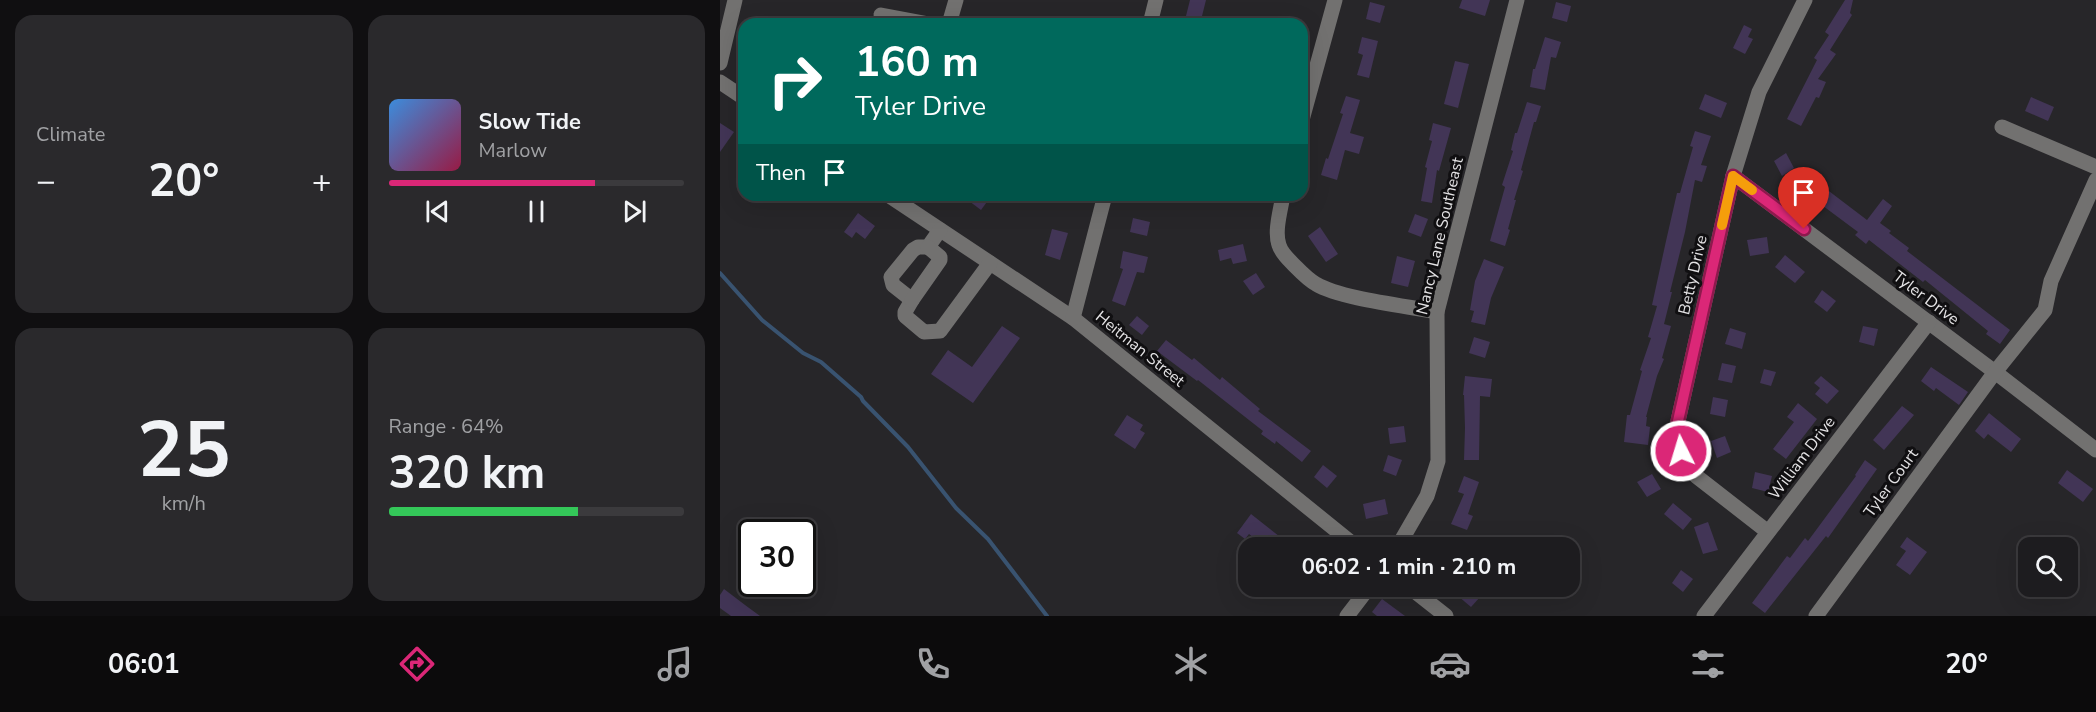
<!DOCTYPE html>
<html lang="en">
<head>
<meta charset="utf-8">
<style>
  :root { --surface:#1d1c1f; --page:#2a292c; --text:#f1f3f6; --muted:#a0a1a4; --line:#3b3a3d; --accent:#db2777 }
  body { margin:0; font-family:"Nunito Sans",sans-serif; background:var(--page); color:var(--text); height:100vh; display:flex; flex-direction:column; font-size:22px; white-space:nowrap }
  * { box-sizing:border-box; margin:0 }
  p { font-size:20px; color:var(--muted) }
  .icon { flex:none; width:33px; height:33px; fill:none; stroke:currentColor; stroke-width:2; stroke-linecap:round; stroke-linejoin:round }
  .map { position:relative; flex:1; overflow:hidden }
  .sheet { display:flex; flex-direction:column; gap:15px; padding:15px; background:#100f11; width:720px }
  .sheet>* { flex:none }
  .hud { position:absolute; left:18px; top:18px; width:570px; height:183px; border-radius:18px; box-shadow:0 6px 24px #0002,0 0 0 2px var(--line); background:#00695c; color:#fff; overflow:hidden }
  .tools { position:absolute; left:1298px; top:537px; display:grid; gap:12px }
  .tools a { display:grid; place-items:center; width:60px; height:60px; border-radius:12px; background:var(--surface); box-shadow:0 6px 24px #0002,0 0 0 2px var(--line); font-size:30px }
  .speed { position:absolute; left:18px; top:519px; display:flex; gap:12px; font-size:30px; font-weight:700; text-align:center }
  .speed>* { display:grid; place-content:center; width:78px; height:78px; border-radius:50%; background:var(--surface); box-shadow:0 6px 24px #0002,0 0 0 2px var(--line); line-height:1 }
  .speed .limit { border:3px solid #111; border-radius:9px; background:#fff; color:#111 }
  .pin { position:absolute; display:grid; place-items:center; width:51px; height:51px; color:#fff; margin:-62px -26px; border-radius:50% 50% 50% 0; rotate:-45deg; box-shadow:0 0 6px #0007 }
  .pin .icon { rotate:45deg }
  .me { position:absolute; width:66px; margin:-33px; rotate:355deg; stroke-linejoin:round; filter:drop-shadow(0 0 4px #0008) }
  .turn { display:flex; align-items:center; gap:21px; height:126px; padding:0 18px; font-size:27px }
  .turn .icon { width:78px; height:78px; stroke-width:2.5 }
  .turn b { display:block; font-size:42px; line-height:51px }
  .then { display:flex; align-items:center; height:57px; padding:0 18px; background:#0003; gap:12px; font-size:22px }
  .big { font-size:45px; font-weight:700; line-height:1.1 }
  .sheet .tile { flex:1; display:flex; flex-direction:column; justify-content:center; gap:9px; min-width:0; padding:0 21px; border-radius:18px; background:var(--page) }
  .sheet .dial { align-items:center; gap:0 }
  .dial b { font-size:78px; line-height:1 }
  .song { display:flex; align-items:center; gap:18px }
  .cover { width:72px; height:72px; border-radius:9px; background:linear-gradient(135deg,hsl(210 70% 55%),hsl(340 70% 35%)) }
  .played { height:6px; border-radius:3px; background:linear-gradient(90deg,var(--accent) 70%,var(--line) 70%) }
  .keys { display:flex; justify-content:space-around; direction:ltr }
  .heat { display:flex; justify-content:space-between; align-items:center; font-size:33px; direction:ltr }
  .charge { height:9px; border-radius:4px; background:linear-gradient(90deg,#34c759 64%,var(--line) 0) }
  .sheet .tiles { flex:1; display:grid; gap:15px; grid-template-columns:repeat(2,1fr) }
  .trip { position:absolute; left:518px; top:537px; width:342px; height:60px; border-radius:18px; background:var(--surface); box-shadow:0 6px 24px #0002,0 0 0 2px var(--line); font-weight:700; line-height:60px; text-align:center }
  .tabs { display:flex; height:96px; justify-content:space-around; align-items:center; background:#0c0b0c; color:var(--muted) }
  .tabs .icon { width:42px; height:42px }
  .tabs .on { color:var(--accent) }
  .tabs b { font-size:27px; color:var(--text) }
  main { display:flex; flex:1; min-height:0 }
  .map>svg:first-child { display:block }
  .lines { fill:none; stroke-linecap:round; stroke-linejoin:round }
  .stream { stroke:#395370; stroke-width:4 }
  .building { fill:#423556 }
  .minor { stroke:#727170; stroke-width:15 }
  .route-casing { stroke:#8e194d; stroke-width:15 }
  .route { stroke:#db2777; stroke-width:10 }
  .slow { stroke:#f59e0b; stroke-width:10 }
  .labels { text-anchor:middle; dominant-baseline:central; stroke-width:6; stroke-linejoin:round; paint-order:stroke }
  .street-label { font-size:16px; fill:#e4e3e5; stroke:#100f11 }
</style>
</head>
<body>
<main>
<section class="sheet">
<div class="tiles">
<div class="tile"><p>Climate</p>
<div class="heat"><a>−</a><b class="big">20°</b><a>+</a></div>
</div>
<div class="tile">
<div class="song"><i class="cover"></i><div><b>Slow Tide</b><p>Marlow</p></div></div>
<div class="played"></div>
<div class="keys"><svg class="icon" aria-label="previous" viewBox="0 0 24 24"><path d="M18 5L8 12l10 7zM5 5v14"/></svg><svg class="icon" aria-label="pause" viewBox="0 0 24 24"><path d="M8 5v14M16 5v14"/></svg><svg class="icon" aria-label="next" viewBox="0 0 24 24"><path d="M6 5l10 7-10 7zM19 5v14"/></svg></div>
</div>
<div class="tile dial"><b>25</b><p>km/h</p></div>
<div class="tile"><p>Range · 64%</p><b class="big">320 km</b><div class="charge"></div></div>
</div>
</section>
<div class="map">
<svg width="1376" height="616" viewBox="0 0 1376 616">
  <rect width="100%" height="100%" fill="#272629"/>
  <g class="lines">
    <path class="stream" d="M0 273 42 320 83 353 101 362 141 397 143 401 188 447 236 508 268 539 327 616"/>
  </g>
  <g class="building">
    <path d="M470 0H486L480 24H464Z"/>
    <path d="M742 0H770L765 16 739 8Z"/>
    <path d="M1125 0H1133L1130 13 1132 15 1110 50 1116 54 1098 79 1106 82 1099 98 1096 97 1081 126 1067 119 1097 60 1094 58 1109 35 1105 32Z"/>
    <path d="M650 2 665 6 660 23 646 19Z"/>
    <path d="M836 2 851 6 847 22 832 18Z"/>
    <path d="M1024 25 1032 29 1028 37 1033 39 1025 54 1013 48Z"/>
    <path d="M642 37 658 41 649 78 637 75 643 55 638 53Z"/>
    <path d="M825 37 841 42 836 58 831 57 825 90 810 87 813 69H815Z"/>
    <path d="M735 61 749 64 738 108 724 104Z"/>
    <path d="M985 94 1007 103 1001 118 979 109Z"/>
    <path d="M626 96 640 100 630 133 644 137 639 154 625 150 617 180 601 175 606 158 608 159 623 114 620 113Z"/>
    <path d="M1311 97 1334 107 1328 121 1305 111Z"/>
    <path d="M807 102 821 106 816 122H814L801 170 803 171 794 200H796L788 229 790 230 785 246 770 241 785 187 782 185 793 151 791 150 795 133H797Z"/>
    <path d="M0 123 14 132 0 152Z"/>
    <path d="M713 123 731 128 719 171 717 170 712 203 701 201 707 168 705 167 712 141 709 140Z"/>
    <path d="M975 131 991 136 981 165 987 166 982 182 975 180 965 232 950 292H952L944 324 951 326 942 358 944 359 937 376 926 417H927L926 426 930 427 928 445 904 442 907 415H910L922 371 920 370 931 338 928 337 937 306 932 305 946 241 957 193H960L973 147 970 146Z"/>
    <path d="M1066 153 1074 168 1062 176 1054 161Z"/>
    <path d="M1097 182 1147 220 1163 199 1172 206 1160 223 1171 231 1169 233 1189 248 1187 251 1290 330 1280 344 1266 334 1268 331 1205 280 1203 282 1149 240 1146 244 1135 235 1138 232 1087 194Z"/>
    <path d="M241 195H272L261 210Z"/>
    <path d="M138 213 155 226 145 239 136 232 132 238 124 232Z"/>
    <path d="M695 214 708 219 701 237 688 232Z"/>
    <path d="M413 218 430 222 427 236 410 232Z"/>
    <path d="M600 227 618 254 606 262 588 236Z"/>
    <path d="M332 229 348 233 340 260 325 255Z"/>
    <path d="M1047 237 1049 253 1030 256 1027 240Z"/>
    <path d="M523 244 527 261 513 264 511 258 500 261 498 250Z"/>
    <path d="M403 251 428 257 424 273 417 272 405 306 392 301 403 269 400 268Z"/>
    <path d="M1065 255 1085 272 1075 283 1055 267Z"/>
    <path d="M677 256 695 261 688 287 671 283Z"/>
    <path d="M764 259 784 267 771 298 765 325 751 322 754 311 750 310 755 281Z"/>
    <path d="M536 273 545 287 533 295 523 281Z"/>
    <path d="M1102 290 1116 301 1107 312 1094 302Z"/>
    <path d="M417 316 429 326 422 335 409 325Z"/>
    <path d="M282 326 300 338 253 403 211 374 228 350 252 367Z"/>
    <path d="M1143 326 1158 329 1154 346 1139 342Z"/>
    <path d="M1010 328 1026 333 1022 349 1005 344Z"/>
    <path d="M754 337 770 342 765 358 749 353Z"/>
    <path d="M446 340 472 360 474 358 500 380 502 377 540 409 538 411 591 451 582 462 556 441 555 444 541 434 543 431 478 380 477 381 437 351Z"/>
    <path d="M1002 363 1016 366 1012 383 998 380Z"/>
    <path d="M1211 367 1248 392 1239 405 1216 388 1214 391 1201 381Z"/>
    <path d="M1044 369 1056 372 1051 386 1040 383Z"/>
    <path d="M745 376 772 379 770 397 760 396 759 460H744L745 428 744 395H743Z"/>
    <path d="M1101 376 1119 391 1107 404 1095 394 1100 388 1094 383Z"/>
    <path d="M993 397 1008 400 1005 417 990 414Z"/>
    <path d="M1078 403 1097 419 1066 459 1053 449 1074 422 1067 417Z"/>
    <path d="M1182 406 1194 415 1164 450 1153 440Z"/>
    <path d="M1269 413 1301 439 1291 452 1268 434 1264 439 1255 431Z"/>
    <path d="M407 415 423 425 420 430 425 433 415 449 394 435Z"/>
    <path d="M684 426 686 442 670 444 668 428Z"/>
    <path d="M1005 436 1011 452 997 458 991 441Z"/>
    <path d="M668 455 682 460 676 476 663 471Z"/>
    <path d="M1145 460 1157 469 1108 538 1106 536 1045 613 1032 603 1067 556 1070 558 1085 538 1088 541 1136 476 1135 475Z"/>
    <path d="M603 465 617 476 607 488 594 477Z"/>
    <path d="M1347 470 1373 489 1363 502 1338 483Z"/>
    <path d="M1035 472 1052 476 1048 492 1032 488Z"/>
    <path d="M932 474 941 489 927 497 917 482Z"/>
    <path d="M744 476 759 482 748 514 753 516 747 530 731 524 744 494 738 492Z"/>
    <path d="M665 499 668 514 646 519 643 504Z"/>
    <path d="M953 503 972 519 963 530 944 514Z"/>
    <path d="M531 514 550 529 574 548H547L529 534 525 539 517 533Z"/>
    <path d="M988 522 998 550 983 554 974 527Z"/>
    <path d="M1187 537 1207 552 1190 575 1176 565 1186 551 1180 547Z"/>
    <path d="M961 570 973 579 963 592 952 583Z"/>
    <path d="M746 586H750L761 596 751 607 738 596Z"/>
    <path d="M4 589 25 605 40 616H11L0 608V595Z"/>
    <path d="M662 599 685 616H657L652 612Z"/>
  </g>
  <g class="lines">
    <g class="minor">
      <path d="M161 15 209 24"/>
      <path d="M229 24 236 0"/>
      <path d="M430 24 436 0"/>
      <path d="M0 63 15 0"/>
      <path d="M0 82 24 98"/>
      <path d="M582 120 615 0"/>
      <path d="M1282 127 1376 167"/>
      <path d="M1013 176 1275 372 1376 450"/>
      <path d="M168 195 353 318 638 548"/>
      <path d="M563 195C561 209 554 231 559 245 561 252 567 258 572 263 580 271 587 279 596 284 621 299 687 306 717 312"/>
      <path d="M220 230 208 247H198L193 250 171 277 173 285 192 300 185 312V316L204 332 220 331 270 263"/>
      <path d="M192 300 220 260V257L208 247"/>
      <path d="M353 318 385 195"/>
      <path d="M1048 532 976 476 961 451 958 421 1013 176 1039 92 1085 0"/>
      <path d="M677 548 707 496 718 461 717 312 797 0"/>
      <path d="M688 586 726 616"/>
      <path d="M627 616 650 586"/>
      <path d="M984 616 1209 322"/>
      <path d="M1096 616 1275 372 1325 310 1331 281 1376 180"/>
    </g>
  </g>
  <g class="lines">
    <defs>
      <path id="route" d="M961 451 958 421 1013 176 1084 229"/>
    </defs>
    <use href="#route" class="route-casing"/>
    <use href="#route" class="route"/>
    <path class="slow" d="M1002 225 1013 176 1032 190"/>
  </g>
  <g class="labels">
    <g class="street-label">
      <text transform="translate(720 236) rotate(-77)">Nancy Lane Southeast</text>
      <text transform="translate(973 275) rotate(-77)">Betty Drive</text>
      <text transform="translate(1206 298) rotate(37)">Tyler Drive</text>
      <text transform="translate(420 349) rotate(39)">Heitman Street</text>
      <text transform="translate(1082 458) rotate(-53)">William Drive</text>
      <text transform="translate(1171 483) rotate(-54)">Tyler Court</text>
    </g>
  </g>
</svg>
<div class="tools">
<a><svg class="icon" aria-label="search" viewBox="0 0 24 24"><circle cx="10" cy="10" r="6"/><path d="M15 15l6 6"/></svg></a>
</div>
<div class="speed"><div class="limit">30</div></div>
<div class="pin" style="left:1084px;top:229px;background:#d93025"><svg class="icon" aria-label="arrive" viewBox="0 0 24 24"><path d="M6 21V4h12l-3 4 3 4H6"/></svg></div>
<svg class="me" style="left:961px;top:451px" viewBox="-20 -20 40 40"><circle r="17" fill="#db2777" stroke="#fff" stroke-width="3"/><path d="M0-11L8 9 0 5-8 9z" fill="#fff"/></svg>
<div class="trip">06:02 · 1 min · 210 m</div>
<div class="hud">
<div class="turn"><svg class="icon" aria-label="right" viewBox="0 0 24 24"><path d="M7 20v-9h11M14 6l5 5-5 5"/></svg><div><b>160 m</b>Tyler Drive</div></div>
<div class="then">Then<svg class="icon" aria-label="arrive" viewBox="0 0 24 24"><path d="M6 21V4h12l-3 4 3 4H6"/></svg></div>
</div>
</div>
</main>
<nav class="tabs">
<b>06:01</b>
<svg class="icon on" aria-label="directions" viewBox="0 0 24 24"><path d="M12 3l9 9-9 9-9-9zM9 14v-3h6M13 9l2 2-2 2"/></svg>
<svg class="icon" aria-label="music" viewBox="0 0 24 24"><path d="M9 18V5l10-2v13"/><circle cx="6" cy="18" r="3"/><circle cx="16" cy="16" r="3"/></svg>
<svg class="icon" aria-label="phone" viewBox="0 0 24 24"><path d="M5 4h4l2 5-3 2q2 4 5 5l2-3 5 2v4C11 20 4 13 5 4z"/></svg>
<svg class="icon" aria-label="climate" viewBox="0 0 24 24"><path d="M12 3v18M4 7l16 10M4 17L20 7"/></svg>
<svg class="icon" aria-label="car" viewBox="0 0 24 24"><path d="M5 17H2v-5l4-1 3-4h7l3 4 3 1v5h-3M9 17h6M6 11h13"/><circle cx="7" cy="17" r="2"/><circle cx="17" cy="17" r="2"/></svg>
<svg class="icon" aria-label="filters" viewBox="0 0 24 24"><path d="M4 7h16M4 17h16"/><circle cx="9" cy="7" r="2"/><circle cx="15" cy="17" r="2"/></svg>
<b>20°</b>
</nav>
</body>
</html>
